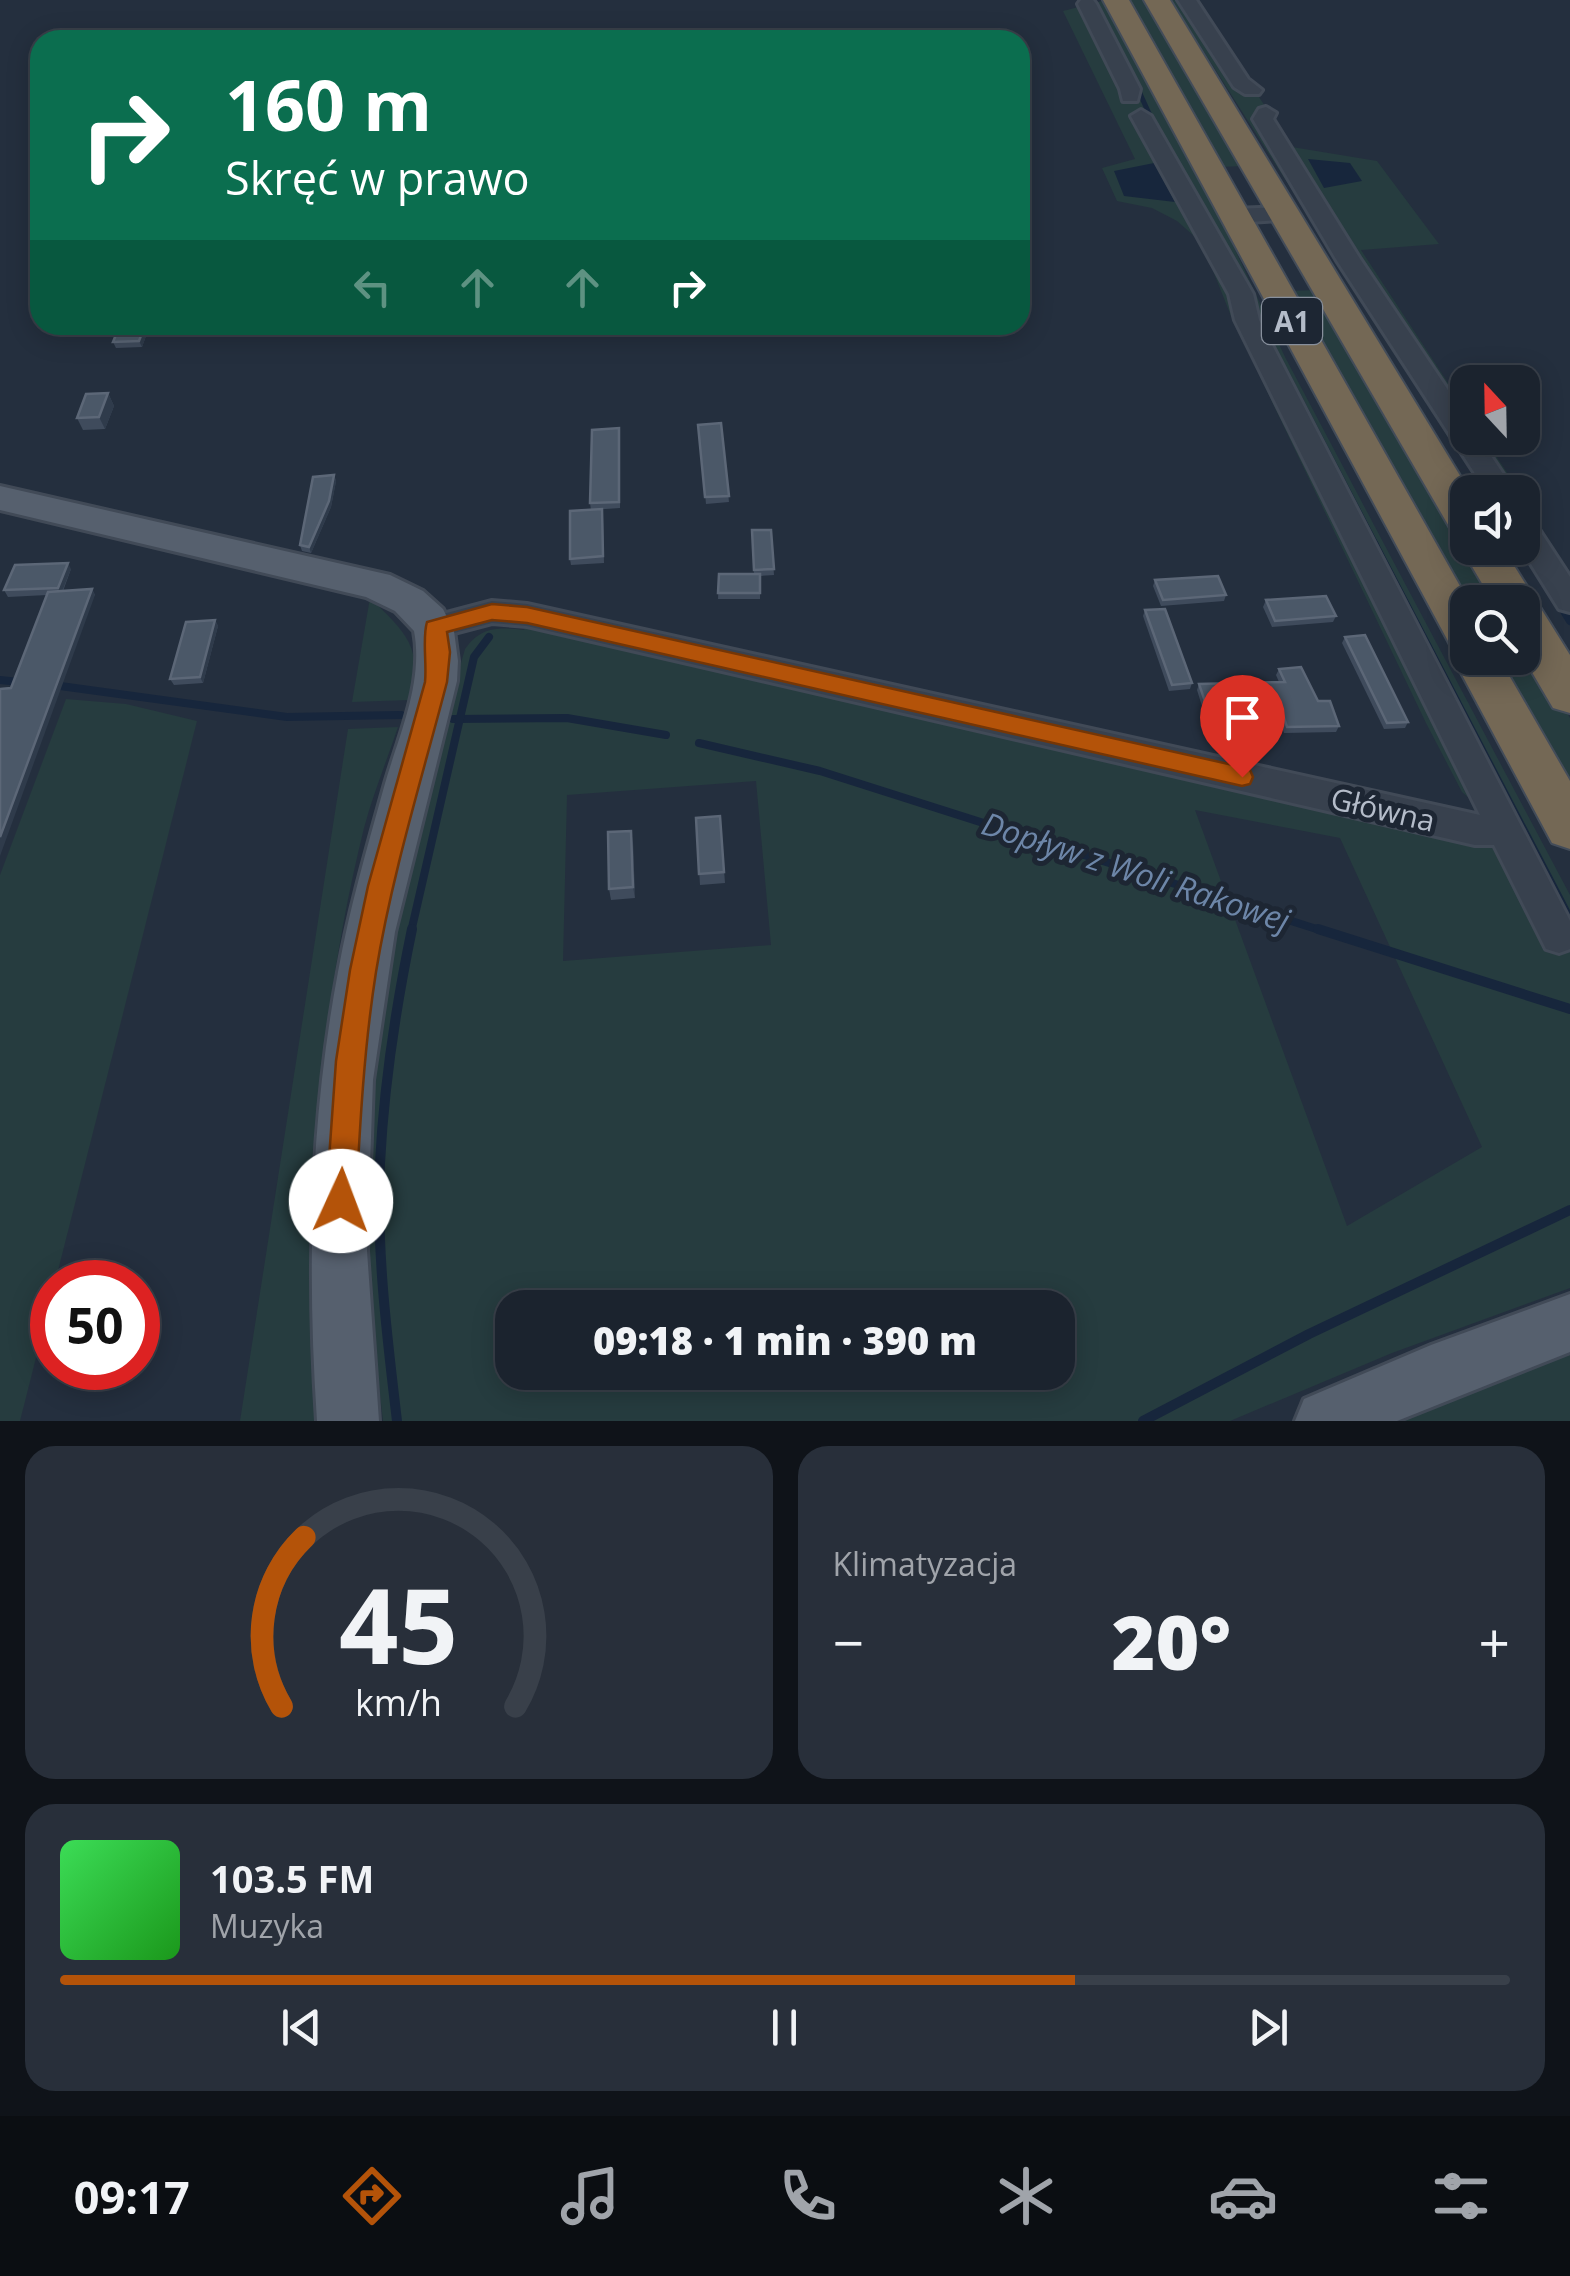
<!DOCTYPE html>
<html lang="pl">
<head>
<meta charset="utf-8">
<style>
  :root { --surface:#1b232e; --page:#282f3a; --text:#f1f3f6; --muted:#a0a4aa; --line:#39404a; --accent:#b45309 }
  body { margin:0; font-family:"Open Sans",sans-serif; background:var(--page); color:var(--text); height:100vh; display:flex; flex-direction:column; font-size:38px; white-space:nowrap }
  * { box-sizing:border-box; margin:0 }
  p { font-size:32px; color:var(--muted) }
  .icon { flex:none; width:55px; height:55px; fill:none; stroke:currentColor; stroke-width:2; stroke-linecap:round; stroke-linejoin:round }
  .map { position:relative; height:1421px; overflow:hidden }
  .panel { display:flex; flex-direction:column; gap:25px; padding:25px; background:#0f1319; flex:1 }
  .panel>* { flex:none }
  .hud { position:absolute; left:30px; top:30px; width:1000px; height:305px; border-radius:30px; box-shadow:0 5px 25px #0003,0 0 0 2px var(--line); background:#0b6e4f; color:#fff; overflow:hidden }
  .needle { width:65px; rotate:338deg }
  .fabs { position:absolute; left:1450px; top:365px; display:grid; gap:20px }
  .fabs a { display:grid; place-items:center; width:90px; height:90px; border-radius:20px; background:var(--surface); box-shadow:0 5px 25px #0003,0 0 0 2px var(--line); font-size:50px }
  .speed { position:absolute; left:30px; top:1260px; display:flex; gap:20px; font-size:50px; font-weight:700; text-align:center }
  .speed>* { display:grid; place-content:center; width:130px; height:130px; border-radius:50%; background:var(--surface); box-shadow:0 5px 25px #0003,0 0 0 2px var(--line); line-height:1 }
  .speed .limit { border:15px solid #d22; background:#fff; color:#111 }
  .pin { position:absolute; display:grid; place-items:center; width:85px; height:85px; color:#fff; margin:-102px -42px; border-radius:50% 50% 50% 0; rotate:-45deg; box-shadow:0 0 10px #0007 }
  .pin .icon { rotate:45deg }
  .me { position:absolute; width:110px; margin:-55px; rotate:2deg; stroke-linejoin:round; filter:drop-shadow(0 0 8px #0008) }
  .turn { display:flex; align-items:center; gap:35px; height:210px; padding:0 30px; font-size:45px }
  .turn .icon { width:130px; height:130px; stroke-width:2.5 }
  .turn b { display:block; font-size:70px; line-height:85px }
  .lanes { display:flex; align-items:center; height:95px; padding:0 30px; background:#0003; justify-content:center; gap:50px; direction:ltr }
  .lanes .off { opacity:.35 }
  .big { font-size:75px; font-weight:800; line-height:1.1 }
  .panel .tile { flex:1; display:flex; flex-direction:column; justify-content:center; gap:15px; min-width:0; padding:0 35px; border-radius:30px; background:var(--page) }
  .panel .dial { align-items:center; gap:0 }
  .dial svg { height:260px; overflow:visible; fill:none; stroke:var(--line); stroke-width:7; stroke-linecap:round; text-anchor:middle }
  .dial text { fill:var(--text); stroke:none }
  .song { display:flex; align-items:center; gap:30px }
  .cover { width:120px; height:120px; border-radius:15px; background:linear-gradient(135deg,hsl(130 70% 55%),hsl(120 70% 35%)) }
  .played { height:10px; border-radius:5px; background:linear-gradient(90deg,var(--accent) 70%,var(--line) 70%) }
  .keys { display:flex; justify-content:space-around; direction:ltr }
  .heat { display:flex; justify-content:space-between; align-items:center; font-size:55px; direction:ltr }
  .panel .tiles { flex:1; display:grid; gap:25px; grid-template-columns:1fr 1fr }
  .tile:last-child { grid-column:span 2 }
  .trip { position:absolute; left:495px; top:1290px; width:580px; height:100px; border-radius:30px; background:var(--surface); box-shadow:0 5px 25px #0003,0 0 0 2px var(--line); font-weight:800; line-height:100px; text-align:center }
  .dock { display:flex; height:160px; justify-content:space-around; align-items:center; background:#0b0e12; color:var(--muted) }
  .dock .icon { width:70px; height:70px }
  .dock .selected { color:var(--accent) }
  .dock b { font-size:45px; color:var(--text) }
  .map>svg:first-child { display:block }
  .green { fill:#263c3f; fill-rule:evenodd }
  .water { fill:#17263c }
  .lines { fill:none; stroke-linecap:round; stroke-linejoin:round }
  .stream-far3 { stroke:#17263c; stroke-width:5 }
  .stream-far2 { stroke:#17263c; stroke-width:6 }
  .stream-far1 { stroke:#17263c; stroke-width:8 }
  .stream { stroke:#17263c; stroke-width:10 }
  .minor-casing { stroke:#414a57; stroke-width:6 }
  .major-casing { stroke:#414a57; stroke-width:6 }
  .highway-casing { stroke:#434c59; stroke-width:4 }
  .minor { fill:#38414e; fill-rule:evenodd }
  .major { fill:#56606e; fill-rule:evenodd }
  .highway { fill:#746855; fill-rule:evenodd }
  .wall { fill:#3f4b5c }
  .shaded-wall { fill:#2f3b4b }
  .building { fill:#4b5868; stroke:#5c6777; stroke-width:2.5 }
  .route { fill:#b45309; stroke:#753606; stroke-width:2.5 }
  .labels { text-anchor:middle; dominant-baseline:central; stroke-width:10; stroke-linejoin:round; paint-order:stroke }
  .shield { fill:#1d2633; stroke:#878f9c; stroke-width:2.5 }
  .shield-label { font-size:28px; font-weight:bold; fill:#b4bcc9 }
  .street-label { font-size:30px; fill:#b4bcc9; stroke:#1d2633 }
  .water-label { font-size:32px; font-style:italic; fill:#6d86a8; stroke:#1d2633 }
</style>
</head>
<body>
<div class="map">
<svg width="1570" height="1421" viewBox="0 0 1570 1421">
  <rect width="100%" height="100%" fill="#242f3e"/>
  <g class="green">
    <path d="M1124 0H1149L1246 166 1218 167Z"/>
    <path d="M1171 0H1195L1292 147 1377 161 1439 244 1361 250 1467 412 1468 438H1484L1520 492H1484Z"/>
    <path d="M1102 1 1224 226 1285 357 1570 895V1288L1392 1353 1230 1421H383C369 1305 363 1182 376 1065 392 925 426 785 465 649 481 626 499 627 524 630L527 625 1496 843 1485 812 1462 792 1426 723 1231 316 1202 243 1177 221 1152 208 1117 201 1102 168 1135 159 1063 11ZM756 781 771 945 563 961 567 795ZM1195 810 1340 838 1482 1147 1347 1226ZM512 1308H1058V1372H512Z"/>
    <path d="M1319 290 1502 602H1468L1287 291Z"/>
    <path d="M370 598C406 633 424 647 410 700L352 702Z"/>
    <path d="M1523 637 1570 718V801L1490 658H1522Z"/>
    <path d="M66 699 126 704 197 721 20 1421H0V875Z"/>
    <path d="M398 727C387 760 373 794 364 828 314 1030 309 1215 316 1421H240L348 729Z"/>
    <path d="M1570 1354V1421H1385Z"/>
  </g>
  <g class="water">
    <path d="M1308 159 1350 163 1362 181 1324 188Z"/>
    <path d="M1154 163 1175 202 1124 196 1114 171Z"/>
  </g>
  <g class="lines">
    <path class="stream-far3" d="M1137 87 1152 120"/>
    <path class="stream-far2" d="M1284 369 1376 545"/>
    <g class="stream-far1">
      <path d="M1374 543 1570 919"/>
      <path d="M1559 603 1570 621"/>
      <path d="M0 680 19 682"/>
      <path d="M53 685 287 717 401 715"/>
      <path d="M453 719 567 718 666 735"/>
      <path d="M699 743 820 771 1326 932"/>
      <path d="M411 932 474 657 489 637"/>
    </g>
    <g class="stream">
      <path d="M1318 929 1570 1009"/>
      <path d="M397 1421C387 1336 376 1249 380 1163 384 1084 396 1006 412 929"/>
      <path d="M1143 1421 1309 1334 1570 1210"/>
    </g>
    <defs>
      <g id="minor">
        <path d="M1081 0H1093L1096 4 1140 89 1137 101H1123L1120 89 1078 4Z"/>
        <path d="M1178 0H1196L1248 79 1262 90 1259 94H1245L1234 87Z"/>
        <path d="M1266 107 1276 113 1273 119 1360 259 1468 420V438H1479L1515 492H1487L1336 259 1253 119 1259 109Z"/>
        <path d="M1141 110 1151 116 1253 294 1259 320 1570 921V949L1559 953 1546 949 1494 845H1475L527 626 492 623 435 638 424 635 420 627 424 619 492 601 527 604 1480 815 1235 320 1229 294 1131 116Z"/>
        <path d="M1284 207 1292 209 1295 214 1292 219 1234 223 1223 216 1234 209Z"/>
        <path d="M1522 516 1532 519 1570 577V612L1559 609 1521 548Z"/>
      </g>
      <g id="major">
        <path d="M0 486 390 575 423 591 443 609 454 631 458 661 457 681 395 932 373 1080 367 1251 379 1421H317C307 1270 310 1121 338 972 349 910 367 848 384 787 398 737 424 683 414 631L395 611 366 597 0 510Z"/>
        <path d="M1570 1294V1352L1397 1421H1295L1304 1399 1431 1345Z"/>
      </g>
      <g id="highway">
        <path d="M1103 0H1129L1469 602 1468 658H1499L1570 781V849L1552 843 1453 658 1455 654Z"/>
        <path d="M1144 0H1170L1470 492 1468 537 1453 533 1447 523Z"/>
        <path d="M1467 537 1468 548H1503L1570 655V713L1553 708 1522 655V602H1493L1461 548Z"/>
      </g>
    </defs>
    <use href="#minor" class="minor-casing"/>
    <use href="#major" class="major-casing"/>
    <use href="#highway" class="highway-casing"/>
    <use href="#minor" class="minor"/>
    <use href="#major" class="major"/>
    <use href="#highway" class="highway"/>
  </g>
  <g class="wall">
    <path d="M150 325 142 347 116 348 113 342Z"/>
    <path d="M108 393 114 406 105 429 83 430 77 418Z"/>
    <path d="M721 423 729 502 706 504 698 425Z"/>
    <path d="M620 435V508L591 510 590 503Z"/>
    <path d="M334 475 336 481 331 507 311 553 302 551 300 545Z"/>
    <path d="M603 516 604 563 571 565 570 559Z"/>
    <path d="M752 530H771L774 575 760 576V599H718L719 574H754Z"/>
    <path d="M71 569 63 591 92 589 95 595 11 688 47 595 8 597 4 590Z"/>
    <path d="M1155 580 1226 595 1224 601 1161 606 1153 586Z"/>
    <path d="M1266 600 1336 616 1333 622 1272 627 1263 607Z"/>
    <path d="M1145 610 1192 683 1190 689 1169 691 1143 616Z"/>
    <path d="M215 620 218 626 203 683 174 685 170 679Z"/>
    <path d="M1345 637 1408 722 1405 728 1384 729 1342 643Z"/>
    <path d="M1279 669 1318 701 1339 726 1336 732 1284 733 1279 718 1206 719 1197 690 1199 684 1279 682 1276 675Z"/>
    <path d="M720 816 725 883 700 885 696 818Z"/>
    <path d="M633 842 635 898 611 900 609 889Z"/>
  </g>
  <g class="shaded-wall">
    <path d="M145 325H150L142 347 139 341Z"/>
    <path d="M108 393 114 406 105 429 99 417Z"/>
    <path d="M334 475 336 481 331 507 311 553 309 547Z"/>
    <path d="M68 563 71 569 61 594 58 588Z"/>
    <path d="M92 589 95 595 0 856V837Z"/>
    <path d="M215 620 218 626 203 683 200 677Z"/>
    <path d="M631 831 633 842 635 898 633 887Z"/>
  </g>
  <g class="building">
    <path d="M120 325H145L139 341 113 342Z"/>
    <path d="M108 393 99 417 77 418 86 394Z"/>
    <path d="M721 423 729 496 705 497 698 425Z"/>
    <path d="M619 428V502L590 503 592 430Z"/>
    <path d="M334 475 329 501 309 547 300 545 313 477Z"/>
    <path d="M602 509 603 556 570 559V511Z"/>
    <path d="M752 530H771L774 569 754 570Z"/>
    <path d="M68 563 58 588 4 590 15 565Z"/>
    <path d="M719 574H760V593H718Z"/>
    <path d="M1218 576 1226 595 1163 600 1155 580Z"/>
    <path d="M92 589 0 837V689L11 688 48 592Z"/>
    <path d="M1326 596 1336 616 1275 621 1266 600Z"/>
    <path d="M1165 609 1192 683 1172 685 1145 610Z"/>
    <path d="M215 620 200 677 170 679 186 622Z"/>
    <path d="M1365 635 1408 722 1387 723 1345 637Z"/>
    <path d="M1301 667 1318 701H1330L1339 726 1287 727 1282 712 1209 713 1199 684 1285 682 1279 669Z"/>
    <path d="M720 816 724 872 699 874 696 818Z"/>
    <path d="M631 831 633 887 609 889 608 832Z"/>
  </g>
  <path class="route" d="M492 604 527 607 1242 767 1250 770 1253 777 1250 784 1242 786 527 623 492 620 447 632 450 652 447 682C422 778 392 874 376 972 364 1048 360 1124 356 1201L352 1211 341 1216 331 1211 326 1201 336 1061 350 970 368 886 425 682C427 663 422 638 427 622Z"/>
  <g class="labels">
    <rect class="shield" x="1262" y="298" width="60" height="46" rx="8"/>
    <g class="shield-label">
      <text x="1292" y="321">A1</text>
    </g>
    <g class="street-label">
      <text transform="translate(1383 809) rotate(13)">Główna</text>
    </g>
    <g class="water-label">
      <text transform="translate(1136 871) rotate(18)">Dopływ z Woli Rakowej</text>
    </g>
  </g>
</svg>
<div class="fabs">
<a><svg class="needle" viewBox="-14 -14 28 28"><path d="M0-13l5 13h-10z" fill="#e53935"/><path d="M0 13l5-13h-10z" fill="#a0a4aa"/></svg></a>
<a><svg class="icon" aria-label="sound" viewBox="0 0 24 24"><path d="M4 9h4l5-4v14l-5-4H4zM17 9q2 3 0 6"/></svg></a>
<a><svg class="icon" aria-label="search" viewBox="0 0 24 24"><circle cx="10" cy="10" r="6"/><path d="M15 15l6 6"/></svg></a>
</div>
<div class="speed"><div class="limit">50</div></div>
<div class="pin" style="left:1242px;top:777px;background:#d93025"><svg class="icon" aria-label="arrive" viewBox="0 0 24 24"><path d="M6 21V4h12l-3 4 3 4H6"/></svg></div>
<svg class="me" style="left:341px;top:1201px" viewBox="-20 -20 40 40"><circle r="19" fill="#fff"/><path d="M0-13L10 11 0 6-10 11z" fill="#b45309"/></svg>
<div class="trip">09:18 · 1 min · 390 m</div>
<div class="hud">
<div class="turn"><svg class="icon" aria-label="right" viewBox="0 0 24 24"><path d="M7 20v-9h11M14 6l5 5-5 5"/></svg><div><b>160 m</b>Skręć w prawo</div></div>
<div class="lanes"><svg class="icon off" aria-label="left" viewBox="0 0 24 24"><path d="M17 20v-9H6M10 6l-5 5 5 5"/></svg><svg class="icon off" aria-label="ahead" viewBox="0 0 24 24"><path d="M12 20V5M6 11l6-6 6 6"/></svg><svg class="icon off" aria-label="ahead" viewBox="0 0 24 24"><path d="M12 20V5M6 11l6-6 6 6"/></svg><svg class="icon" aria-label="right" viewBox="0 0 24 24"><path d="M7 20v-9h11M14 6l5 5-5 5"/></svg></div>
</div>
</div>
<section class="panel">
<div class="tiles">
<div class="tile dial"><svg viewBox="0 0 100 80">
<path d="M14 69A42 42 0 1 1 86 69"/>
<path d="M14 69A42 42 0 0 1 21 17" stroke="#b45309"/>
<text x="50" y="56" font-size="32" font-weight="700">45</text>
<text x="50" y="72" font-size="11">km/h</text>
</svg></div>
<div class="tile"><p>Klimatyzacja</p>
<div class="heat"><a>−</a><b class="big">20°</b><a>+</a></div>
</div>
<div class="tile">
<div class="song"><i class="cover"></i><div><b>103.5 FM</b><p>Muzyka</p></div></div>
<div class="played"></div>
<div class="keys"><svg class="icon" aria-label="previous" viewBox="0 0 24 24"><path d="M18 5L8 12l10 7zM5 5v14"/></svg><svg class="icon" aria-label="pause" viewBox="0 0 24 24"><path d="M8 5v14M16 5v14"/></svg><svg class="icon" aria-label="next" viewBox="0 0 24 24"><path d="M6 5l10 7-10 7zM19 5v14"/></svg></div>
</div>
</div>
</section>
<nav class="dock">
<b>09:17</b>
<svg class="icon selected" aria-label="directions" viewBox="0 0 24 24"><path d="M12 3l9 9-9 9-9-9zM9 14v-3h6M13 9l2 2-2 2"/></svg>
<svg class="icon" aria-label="music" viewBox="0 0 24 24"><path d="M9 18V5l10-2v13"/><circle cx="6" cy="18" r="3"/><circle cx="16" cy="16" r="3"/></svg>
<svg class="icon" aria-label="phone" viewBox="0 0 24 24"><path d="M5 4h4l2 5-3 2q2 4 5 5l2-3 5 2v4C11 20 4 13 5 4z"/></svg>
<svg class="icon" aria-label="climate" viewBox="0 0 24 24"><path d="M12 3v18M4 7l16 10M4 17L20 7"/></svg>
<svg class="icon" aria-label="car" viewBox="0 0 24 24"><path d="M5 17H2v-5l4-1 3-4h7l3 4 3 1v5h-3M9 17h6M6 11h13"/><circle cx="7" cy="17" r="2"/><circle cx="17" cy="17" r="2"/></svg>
<svg class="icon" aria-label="filters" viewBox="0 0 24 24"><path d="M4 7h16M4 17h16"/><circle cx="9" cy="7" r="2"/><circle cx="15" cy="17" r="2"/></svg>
</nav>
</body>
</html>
